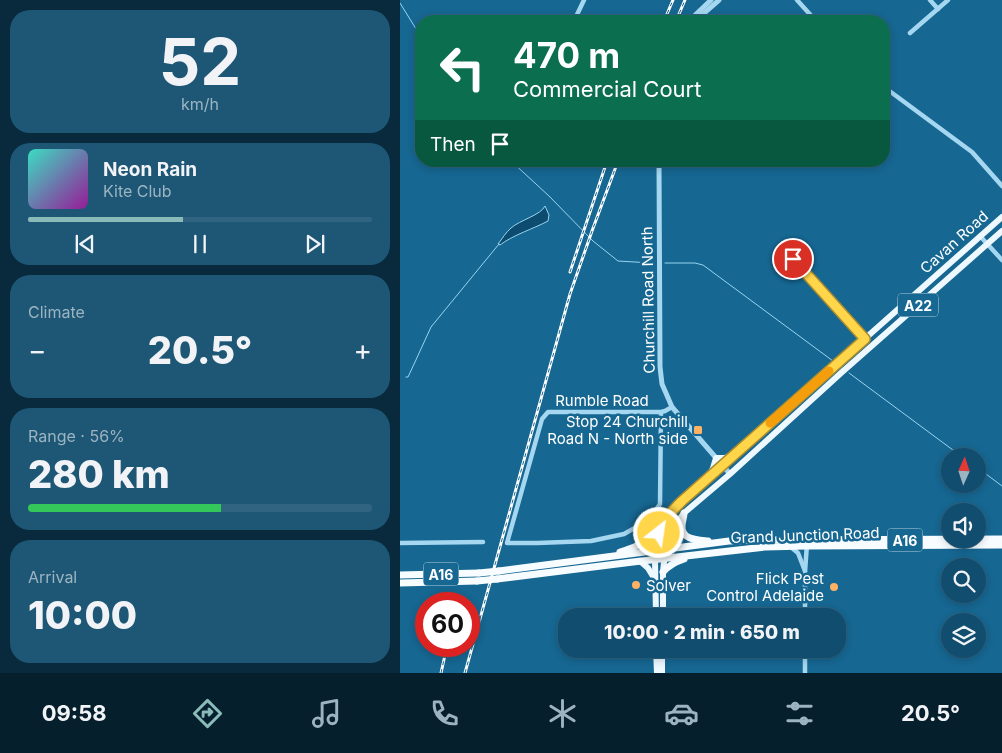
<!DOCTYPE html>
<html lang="en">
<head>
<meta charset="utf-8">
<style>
  :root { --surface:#104d6e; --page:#1e5776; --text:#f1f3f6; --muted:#9cb4c2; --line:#306481; --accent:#8bbbb9 }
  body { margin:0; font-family:Inter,sans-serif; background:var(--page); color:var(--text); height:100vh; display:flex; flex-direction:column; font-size:19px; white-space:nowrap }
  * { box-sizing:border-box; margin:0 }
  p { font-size:16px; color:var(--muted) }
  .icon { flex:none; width:28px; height:28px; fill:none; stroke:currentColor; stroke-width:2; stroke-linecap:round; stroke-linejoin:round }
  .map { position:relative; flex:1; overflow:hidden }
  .side { display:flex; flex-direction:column; gap:10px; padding:10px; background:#092a3c; width:400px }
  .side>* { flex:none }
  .hud { position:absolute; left:15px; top:15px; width:475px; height:152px; border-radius:20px; box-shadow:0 2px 8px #0003,0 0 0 1px var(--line); background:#0b6e4f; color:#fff; overflow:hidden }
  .needle { width:32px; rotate:3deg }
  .fabs { position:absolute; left:541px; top:448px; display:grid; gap:10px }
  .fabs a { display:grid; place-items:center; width:45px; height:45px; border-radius:50%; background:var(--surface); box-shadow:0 2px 8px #0003,0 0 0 1px var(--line); font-size:25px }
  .speed { position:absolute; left:15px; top:592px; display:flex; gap:10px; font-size:25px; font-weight:700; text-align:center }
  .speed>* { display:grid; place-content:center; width:65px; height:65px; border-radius:50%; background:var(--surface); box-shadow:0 2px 8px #0003,0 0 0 1px var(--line); line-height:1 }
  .speed .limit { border:8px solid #d22; background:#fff; color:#111 }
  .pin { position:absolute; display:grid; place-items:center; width:42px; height:42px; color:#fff; margin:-21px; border:2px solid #fff; border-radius:50%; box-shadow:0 1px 5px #0007 }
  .me { position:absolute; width:55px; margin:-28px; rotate:30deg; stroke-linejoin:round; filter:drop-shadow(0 0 4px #0008) }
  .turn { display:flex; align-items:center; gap:18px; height:105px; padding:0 15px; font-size:22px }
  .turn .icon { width:65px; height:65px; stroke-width:2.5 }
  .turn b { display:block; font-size:35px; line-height:42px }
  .then { display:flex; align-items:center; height:48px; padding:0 15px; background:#0003; gap:10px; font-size:19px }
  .big { font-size:38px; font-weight:800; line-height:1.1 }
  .side .tile { flex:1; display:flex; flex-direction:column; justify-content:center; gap:8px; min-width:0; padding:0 18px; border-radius:20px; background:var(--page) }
  .side .dial { align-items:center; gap:0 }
  .dial b { font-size:65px; line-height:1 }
  .song { display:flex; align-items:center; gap:15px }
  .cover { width:60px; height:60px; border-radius:8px; background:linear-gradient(135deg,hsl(170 70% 55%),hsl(300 70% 35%)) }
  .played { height:5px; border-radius:2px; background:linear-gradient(90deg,var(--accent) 45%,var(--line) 45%) }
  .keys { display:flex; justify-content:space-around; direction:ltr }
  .heat { display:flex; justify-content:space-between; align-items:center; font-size:28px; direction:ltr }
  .charge { height:8px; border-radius:4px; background:linear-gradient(90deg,#34c759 56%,var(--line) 0) }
  .trip { position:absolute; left:158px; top:608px; width:288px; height:50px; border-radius:20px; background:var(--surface); box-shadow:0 2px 8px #0003,0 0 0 1px var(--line); font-weight:800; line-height:50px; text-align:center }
  .menu { display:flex; height:80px; justify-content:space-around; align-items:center; background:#061f2c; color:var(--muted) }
  .menu .icon { width:35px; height:35px }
  .menu .on { color:var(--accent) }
  .menu b { font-size:22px; color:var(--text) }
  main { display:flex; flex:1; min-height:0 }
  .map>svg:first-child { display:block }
  .water { fill:#0e4c6f; stroke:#97d5f3 }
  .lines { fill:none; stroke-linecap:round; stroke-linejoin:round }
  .stream { stroke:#97d5f3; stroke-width:1 }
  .minor { stroke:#a5d7f1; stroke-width:4.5 }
  .tertiary { stroke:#a5d7f1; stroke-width:5 }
  .primary { stroke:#eef8ff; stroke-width:6 }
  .trunk { stroke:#f6fcff; stroke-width:7 }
  .rail-casing { stroke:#fff; stroke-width:3 }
  .rail { stroke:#166792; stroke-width:1; stroke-dasharray:4; stroke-linecap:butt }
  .trunk-bridge { stroke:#f6fcff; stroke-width:7 }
  .route-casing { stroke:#a68a30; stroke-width:12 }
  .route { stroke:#ffd54a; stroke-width:9 }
  .slow { stroke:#f59e0b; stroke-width:9 }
  .poi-dot { fill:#ffb264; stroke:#166792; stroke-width:2 }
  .labels { text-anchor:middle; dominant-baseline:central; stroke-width:5; stroke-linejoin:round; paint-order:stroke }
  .shield { fill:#166792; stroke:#b9d1de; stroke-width:1 }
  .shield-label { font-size:14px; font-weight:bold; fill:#fff }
  .street-label { font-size:15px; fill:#fff; stroke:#166792 }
  .poi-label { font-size:15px; fill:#fff; stroke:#166792; text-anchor:end }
</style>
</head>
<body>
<main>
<section class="side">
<div class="tile dial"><b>52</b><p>km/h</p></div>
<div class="tile">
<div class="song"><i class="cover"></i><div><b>Neon Rain</b><p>Kite Club</p></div></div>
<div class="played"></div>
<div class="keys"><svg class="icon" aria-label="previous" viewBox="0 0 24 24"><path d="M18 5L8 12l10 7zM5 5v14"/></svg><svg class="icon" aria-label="pause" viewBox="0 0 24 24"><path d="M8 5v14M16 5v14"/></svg><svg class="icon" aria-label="next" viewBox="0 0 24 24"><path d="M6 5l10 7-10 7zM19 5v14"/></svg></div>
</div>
<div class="tile"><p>Climate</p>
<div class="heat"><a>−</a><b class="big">20.5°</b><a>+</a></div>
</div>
<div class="tile"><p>Range · 56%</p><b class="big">280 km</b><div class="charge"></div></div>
<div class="tile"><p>Arrival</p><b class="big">10:00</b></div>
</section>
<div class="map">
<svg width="602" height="673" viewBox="0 0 602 673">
  <rect width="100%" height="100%" fill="#166792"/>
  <path class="water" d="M145 206 149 215 148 221C133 229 113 235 100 245L98 244C102 239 106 232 111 228 120 220 141 215 145 206Z"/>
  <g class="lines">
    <g class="stream">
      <path d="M0 3 21 37"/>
      <path d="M111 161 149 196 193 241 218 261 252 263"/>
      <path d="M265 263H295L303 265 433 361"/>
      <path d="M439 366 443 369"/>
      <path d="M449 373 561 456"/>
      <path d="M6 377H8L15 362 31 327 99 244"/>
      <path d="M578 468 602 486"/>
    </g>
    <g class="minor">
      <path d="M397 0 416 21"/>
      <path d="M530 0 538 9"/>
      <path d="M174 21 184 0"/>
      <path d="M510 33 548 0"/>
      <path d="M484 87 572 152 602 186"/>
      <path d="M580 236 602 260"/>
      <path d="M381 246 465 339"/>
      <path d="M261 412 260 504 249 520 224 534 191 541 137 543H107L142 419 148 412H261L265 411 272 407"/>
      <path d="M0 543 83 542"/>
      <path d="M392 548 398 553 405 571"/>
      <path d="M405 616V572L407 544"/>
      <path d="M405 673V649"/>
    </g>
    <g class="tertiary">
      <path d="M289 21 311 0"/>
      <path d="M295 21 319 0"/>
      <path d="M259 161 260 367 262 384 272 407 330 474"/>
    </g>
    <g class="primary">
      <path d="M310 474 313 468 316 458H325L332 455"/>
      <path d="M256 551 261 526 274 508 602 217"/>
      <path d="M255 560 256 616"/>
      <path d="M240 561 248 568 254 578"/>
      <path d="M263 616V572L266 542 271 530 284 513 330 474 441 373 602 231"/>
      <path d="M256 649 257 673"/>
      <path d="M262 673V649"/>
    </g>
    <g class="trunk">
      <path d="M284 513C284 517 282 522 282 526 281 540 298 540 308 541"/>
      <path d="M220 552C237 547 251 541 261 526"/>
      <path d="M99 571 329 541 366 540 602 539"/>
      <path d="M263 572C269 565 275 562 284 559"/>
      <path d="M0 575 79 573"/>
      <path d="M97 579 233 562 365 547 407 546 602 545"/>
      <path d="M0 583 77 581"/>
    </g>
    <defs>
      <g id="rail">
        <path d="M264 21 273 0"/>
        <path d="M276 21 285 0"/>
        <path d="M170 272 207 161"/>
        <path d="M41 673 47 646"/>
        <path d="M65 673 170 294 192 231 218 161"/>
      </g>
    </defs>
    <use href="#rail" class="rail-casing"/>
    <use href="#rail" class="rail"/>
    <g class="trunk-bridge">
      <path d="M79 573 99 571"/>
      <path d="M77 581 97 579"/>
    </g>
  </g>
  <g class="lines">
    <defs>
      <path id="route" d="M259 533C263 520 272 511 282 501L465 339 393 259"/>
    </defs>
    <use href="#route" class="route-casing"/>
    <use href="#route" class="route"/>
    <path class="slow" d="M370 423 429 371"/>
  </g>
  <g class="poi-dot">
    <rect x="293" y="425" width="10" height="10" rx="2.5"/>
    <circle cx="236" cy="585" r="5"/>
    <circle cx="434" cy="587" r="5"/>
  </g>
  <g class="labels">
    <g class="shield">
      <rect x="498" y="293.5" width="40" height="23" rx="4"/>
      <rect x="487.5" y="528.5" width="35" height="23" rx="4"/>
      <rect x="23.5" y="562.5" width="35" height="23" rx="4"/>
    </g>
    <g class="shield-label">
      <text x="518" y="305">A22</text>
      <text x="505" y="540">A16</text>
      <text x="41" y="574">A16</text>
    </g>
    <g class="street-label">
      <text transform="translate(554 242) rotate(-42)">Cavan Road</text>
      <text transform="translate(248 300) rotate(-91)">Churchill Road North</text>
      <text x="202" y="400">Rumble Road</text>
      <text transform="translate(405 535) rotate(-2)">Grand Junction Road</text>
    </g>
    <g class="poi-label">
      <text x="288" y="421">Stop 24 Churchill<tspan x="288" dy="17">Road N - North side</tspan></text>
      <text x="424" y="578">Flick Pest<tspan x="424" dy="17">Control Adelaide</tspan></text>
      <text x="246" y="585" text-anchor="start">Solver</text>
    </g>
  </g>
</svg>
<div class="fabs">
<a><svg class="needle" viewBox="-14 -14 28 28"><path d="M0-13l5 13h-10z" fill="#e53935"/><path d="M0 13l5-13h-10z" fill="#9cb4c2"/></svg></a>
<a><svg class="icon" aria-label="sound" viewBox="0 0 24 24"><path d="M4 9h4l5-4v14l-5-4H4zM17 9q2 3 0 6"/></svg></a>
<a><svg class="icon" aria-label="search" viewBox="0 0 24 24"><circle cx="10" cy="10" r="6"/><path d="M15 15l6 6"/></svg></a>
<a><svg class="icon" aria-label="layers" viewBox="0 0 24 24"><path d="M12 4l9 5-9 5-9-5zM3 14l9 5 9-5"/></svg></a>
</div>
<div class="speed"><div class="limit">60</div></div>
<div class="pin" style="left:393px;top:259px;background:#d93025"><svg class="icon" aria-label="arrive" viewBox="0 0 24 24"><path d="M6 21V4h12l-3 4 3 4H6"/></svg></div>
<svg class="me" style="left:259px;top:533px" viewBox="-20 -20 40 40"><circle r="17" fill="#ffd54a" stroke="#fff" stroke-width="3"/><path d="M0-11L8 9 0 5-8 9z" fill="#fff"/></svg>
<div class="trip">10:00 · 2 min · 650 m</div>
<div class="hud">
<div class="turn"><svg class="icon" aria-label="left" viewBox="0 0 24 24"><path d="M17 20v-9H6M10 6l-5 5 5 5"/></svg><div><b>470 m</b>Commercial Court</div></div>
<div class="then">Then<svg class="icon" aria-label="arrive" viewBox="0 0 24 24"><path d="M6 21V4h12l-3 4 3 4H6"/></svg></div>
</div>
</div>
</main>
<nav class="menu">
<b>09:58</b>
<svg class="icon on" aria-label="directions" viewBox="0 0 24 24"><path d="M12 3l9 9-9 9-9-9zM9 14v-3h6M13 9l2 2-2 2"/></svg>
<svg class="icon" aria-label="music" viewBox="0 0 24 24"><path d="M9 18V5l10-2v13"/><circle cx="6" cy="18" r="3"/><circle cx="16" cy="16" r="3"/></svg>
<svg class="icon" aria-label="phone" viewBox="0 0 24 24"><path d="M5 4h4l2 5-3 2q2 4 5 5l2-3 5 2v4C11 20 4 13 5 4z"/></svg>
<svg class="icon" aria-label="climate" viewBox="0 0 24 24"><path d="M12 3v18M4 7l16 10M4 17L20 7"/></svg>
<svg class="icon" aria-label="car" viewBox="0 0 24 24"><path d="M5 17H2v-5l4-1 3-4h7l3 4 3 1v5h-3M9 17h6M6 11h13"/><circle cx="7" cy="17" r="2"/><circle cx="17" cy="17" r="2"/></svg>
<svg class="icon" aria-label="filters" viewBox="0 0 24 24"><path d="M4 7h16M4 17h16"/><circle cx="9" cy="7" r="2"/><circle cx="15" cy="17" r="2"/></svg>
<b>20.5°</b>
</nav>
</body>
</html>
